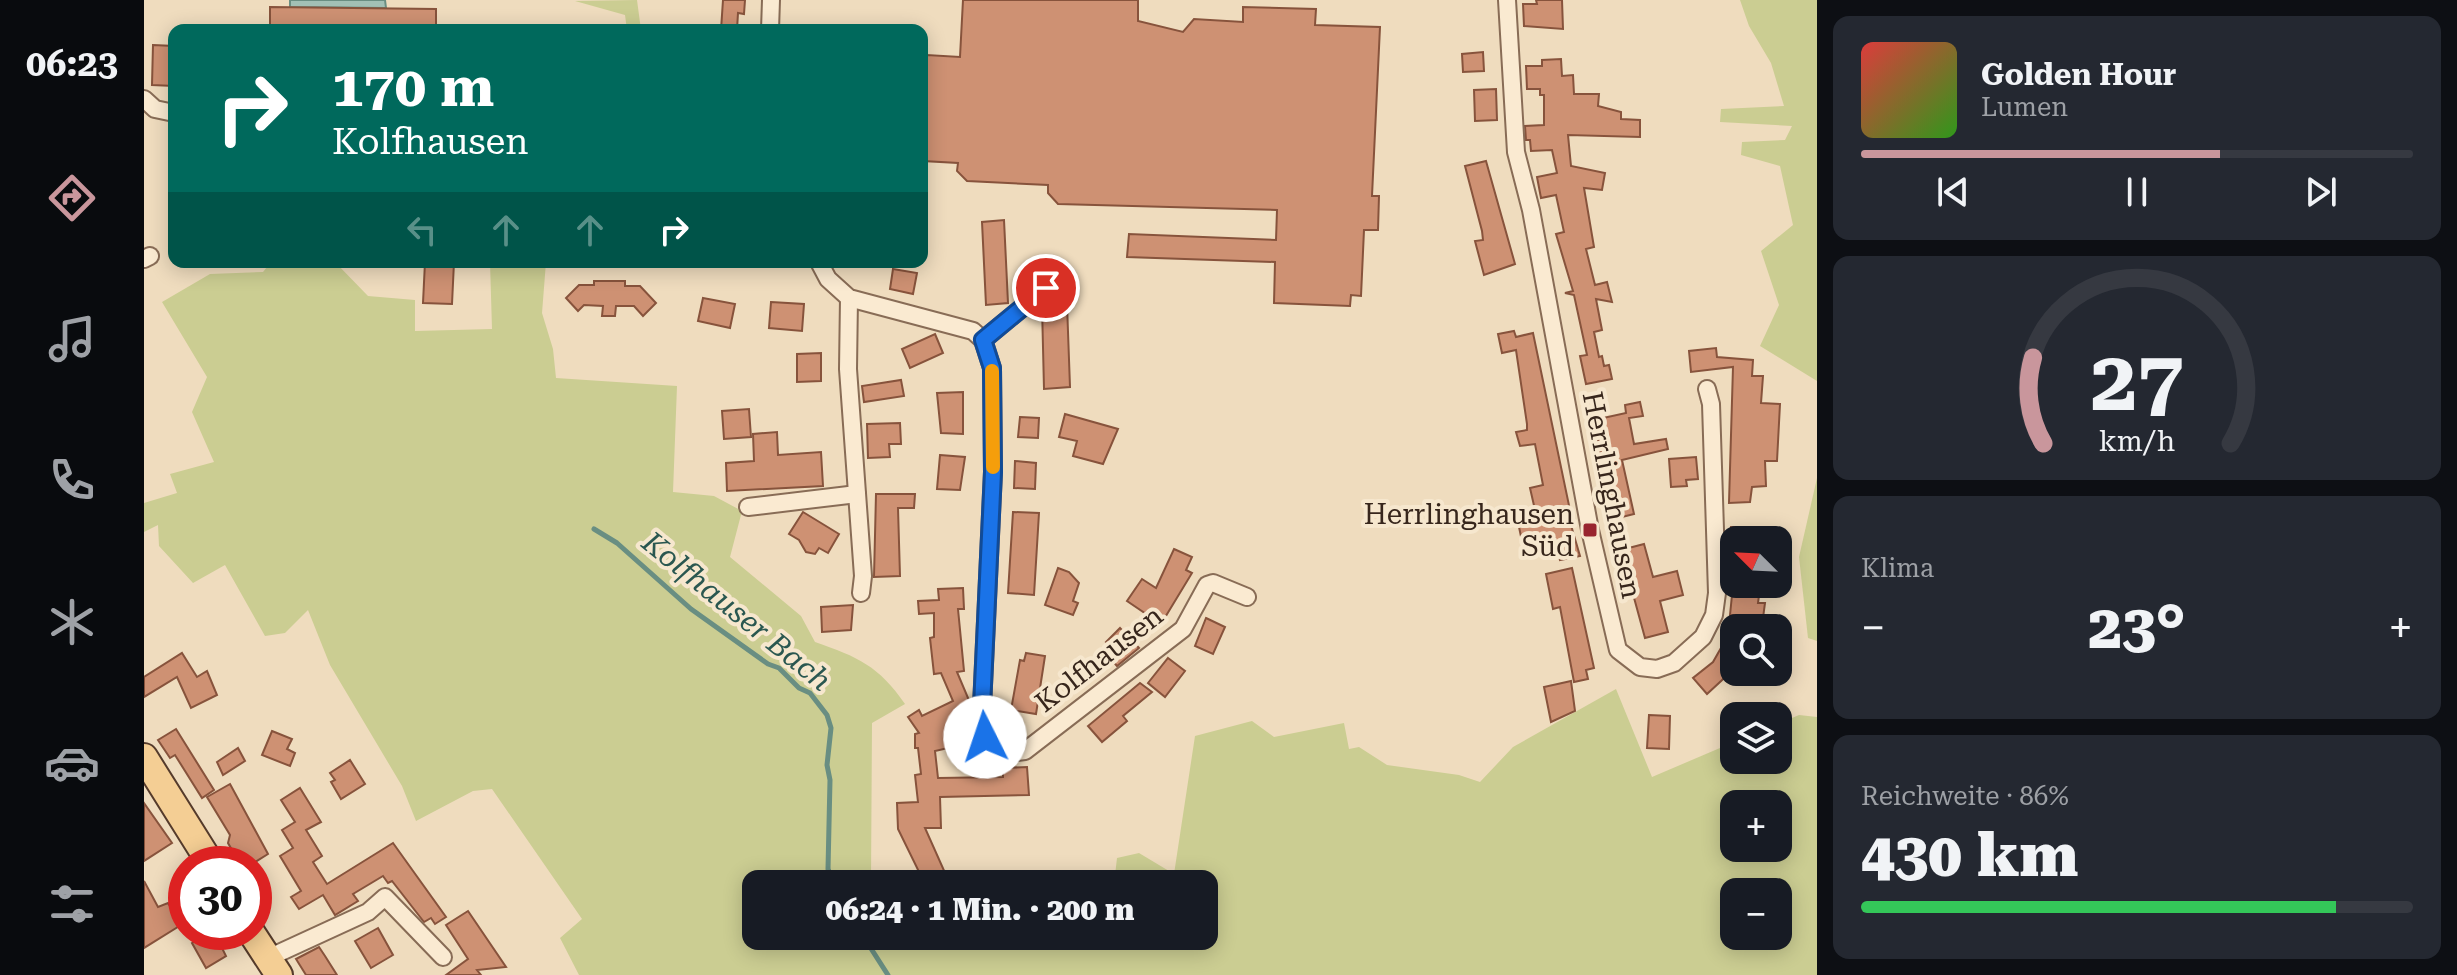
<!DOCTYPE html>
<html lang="de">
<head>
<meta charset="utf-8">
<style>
  :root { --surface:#171b24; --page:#242831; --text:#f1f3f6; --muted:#9ea1a6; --line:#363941; --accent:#c9969c }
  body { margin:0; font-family:"Roboto Serif",serif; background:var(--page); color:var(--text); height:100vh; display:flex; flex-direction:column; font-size:30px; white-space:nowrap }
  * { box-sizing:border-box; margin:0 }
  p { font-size:26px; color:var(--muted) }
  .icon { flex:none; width:44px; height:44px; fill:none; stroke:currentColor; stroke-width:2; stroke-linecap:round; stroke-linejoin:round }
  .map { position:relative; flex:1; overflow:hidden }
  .side { display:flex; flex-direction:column; gap:16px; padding:16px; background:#0d0f14; width:640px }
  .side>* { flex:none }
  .top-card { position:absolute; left:24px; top:24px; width:760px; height:244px; border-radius:16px; box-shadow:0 4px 20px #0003; background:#00695c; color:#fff; overflow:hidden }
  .needle { width:52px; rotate:294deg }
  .fabs { position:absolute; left:1576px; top:526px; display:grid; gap:16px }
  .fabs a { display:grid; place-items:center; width:72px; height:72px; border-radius:16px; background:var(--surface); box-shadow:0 4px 20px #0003; font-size:40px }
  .speed { position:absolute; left:24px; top:846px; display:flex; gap:16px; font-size:40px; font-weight:700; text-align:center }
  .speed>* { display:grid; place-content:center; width:104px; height:104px; border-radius:50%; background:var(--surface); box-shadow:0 4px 20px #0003; line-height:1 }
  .speed .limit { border:12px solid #d22; background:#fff; color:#111 }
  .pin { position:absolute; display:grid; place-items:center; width:68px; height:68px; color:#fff; margin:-34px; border:4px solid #fff; border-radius:50%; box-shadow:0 2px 8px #0007 }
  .me { position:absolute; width:88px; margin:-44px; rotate:356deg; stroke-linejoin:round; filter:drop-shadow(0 0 6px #0008) }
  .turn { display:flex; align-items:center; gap:28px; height:168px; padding:0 32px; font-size:36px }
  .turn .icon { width:104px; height:104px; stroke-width:2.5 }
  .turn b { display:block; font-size:56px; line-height:68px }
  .lanes { display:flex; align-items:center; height:76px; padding:0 32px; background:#0003; justify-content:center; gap:40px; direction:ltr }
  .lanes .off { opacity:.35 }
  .big { font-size:60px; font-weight:800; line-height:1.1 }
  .side .tile { flex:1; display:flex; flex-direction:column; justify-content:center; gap:12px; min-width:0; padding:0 28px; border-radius:16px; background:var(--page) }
  .side .dial { align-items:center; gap:0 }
  .dial svg { height:208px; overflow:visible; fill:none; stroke:var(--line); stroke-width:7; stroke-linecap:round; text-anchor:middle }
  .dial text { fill:var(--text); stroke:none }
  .song { display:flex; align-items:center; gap:24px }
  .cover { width:96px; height:96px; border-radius:12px; background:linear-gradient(135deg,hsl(0 70% 55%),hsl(110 70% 35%)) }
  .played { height:8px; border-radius:4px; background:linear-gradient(90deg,var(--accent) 65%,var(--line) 65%) }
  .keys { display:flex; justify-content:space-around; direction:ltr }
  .heat { display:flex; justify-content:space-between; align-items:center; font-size:44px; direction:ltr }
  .charge { height:12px; border-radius:6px; background:linear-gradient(90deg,#34c759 86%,var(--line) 0) }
  .trip { position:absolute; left:598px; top:870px; width:476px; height:80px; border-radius:16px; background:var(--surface); box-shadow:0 4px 20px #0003; font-weight:800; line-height:80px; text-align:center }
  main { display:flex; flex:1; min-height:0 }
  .dock { display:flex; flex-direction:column; width:144px; justify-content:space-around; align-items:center; background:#090b0e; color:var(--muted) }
  .dock .icon { width:56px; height:56px }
  .dock .on { color:var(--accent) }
  .dock b { font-size:36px; color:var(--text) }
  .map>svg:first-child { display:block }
  .green { fill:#cbcd92; fill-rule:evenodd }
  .water { fill:#a2c0b5; stroke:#698e82; stroke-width:2 }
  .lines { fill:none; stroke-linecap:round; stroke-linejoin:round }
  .stream { stroke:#698e82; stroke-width:5 }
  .building { fill:#ce9173; stroke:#87533c; stroke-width:2 }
  .street-casing { stroke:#886c56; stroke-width:20 }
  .primary-casing { stroke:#553b2b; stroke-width:30 }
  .street { stroke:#faead1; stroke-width:16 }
  .primary { stroke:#f4ce94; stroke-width:26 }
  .route-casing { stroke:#114b97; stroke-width:20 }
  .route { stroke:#1a73e8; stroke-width:14 }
  .slow { stroke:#f59e0b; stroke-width:14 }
  .poi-dot { fill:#98252f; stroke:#f6e7ce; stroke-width:3 }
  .labels { text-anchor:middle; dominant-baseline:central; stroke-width:8; stroke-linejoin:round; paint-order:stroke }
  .street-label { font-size:28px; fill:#37261c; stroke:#f6e7ce }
  .poi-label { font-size:28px; fill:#37261c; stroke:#f6e7ce; text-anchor:end }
  .water-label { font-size:30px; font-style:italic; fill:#2a5750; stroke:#f6e7ce }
</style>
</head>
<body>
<main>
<nav class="dock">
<b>06:23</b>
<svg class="icon on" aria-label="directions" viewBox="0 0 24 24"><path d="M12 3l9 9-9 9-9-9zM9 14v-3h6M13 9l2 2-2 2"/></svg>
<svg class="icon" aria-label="music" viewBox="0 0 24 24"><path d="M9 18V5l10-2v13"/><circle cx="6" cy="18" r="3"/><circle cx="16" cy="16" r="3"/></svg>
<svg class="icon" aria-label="phone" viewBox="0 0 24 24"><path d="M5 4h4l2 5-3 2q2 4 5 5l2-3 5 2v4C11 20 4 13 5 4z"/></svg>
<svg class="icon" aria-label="climate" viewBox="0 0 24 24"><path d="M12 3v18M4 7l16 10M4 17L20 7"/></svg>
<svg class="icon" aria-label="car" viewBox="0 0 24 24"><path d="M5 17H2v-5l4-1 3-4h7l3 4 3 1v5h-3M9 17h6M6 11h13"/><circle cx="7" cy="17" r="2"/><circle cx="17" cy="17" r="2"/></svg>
<svg class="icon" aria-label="filters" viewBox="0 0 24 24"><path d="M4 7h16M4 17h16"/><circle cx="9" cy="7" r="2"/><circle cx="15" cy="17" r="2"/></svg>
</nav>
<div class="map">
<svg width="1673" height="975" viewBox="0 0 1673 975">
  <rect width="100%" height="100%" fill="#efdcbe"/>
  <g class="green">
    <path d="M493 0 497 30H483L481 15 431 1Z"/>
    <path d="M1596 0H1673V381L1616 346 1635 305 1617 251 1649 225 1636 166 1597 155 1598 142 1641 140 1648 126 1576 122 1577 109 1640 106 1627 63 1605 26Z"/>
    <path d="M127 262H191L224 296 271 300V331L348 329 346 262H402L398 313 409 349 412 378 533 386 529 492 570 496 598 511 586 557 657 616 671 642C714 657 735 666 761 704L728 723 727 880 714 884H612V936H1060V884H970L973 858 995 853 1030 874 1051 736 1108 721 1130 737 1200 723 1205 749 1215 747 1243 765 1315 775 1336 782 1369 747 1472 689 1508 777 1590 742V760H1634V724L1655 715 1673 717V975H435L416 938 438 919 348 789 329 791 272 821 258 786 186 665 164 610 141 633 121 636 81 565 49 583 15 546 14 525 0 532V503L33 493 26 474 70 462 48 412 63 377 18 302 66 274 119 272ZM1590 804H1634V848H1590ZM1590 892H1634V936H1590Z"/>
    <path d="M1673 478V641L1664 638 1655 557Z"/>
  </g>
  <path class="water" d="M146 0H241L242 8 146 7Z"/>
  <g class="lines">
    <g class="stream">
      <path d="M450 529 473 543 547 609 624 664 635 668 655 688 666 693 683 715 687 728 683 765 686 780 684 869 690 884"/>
      <path d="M719 936 744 975"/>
    </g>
  </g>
  <g class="building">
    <path d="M579 0H601L600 14 594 13 593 30H577Z"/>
    <path d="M819 0H994V21L1039 32 1050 19 1099 22V7L1172 9 1171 25 1236 27 1228 196H1235L1234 230H1220L1217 296 1207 295 1206 306 1130 303 1131 262 983 257 985 234 1132 240 1133 210 914 204 904 193V185L823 181 813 171 814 163 779 161 783 55 816 57Z"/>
    <path d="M1392 0H1418L1419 29 1380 26 1379 4H1393Z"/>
    <path d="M126 7 292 9V30H126Z"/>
    <path d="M9 45 30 46V86L8 85Z"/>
    <path d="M1339 52 1340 71 1319 72 1318 54Z"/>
    <path d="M1417 59 1418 76 1429 75 1430 94H1455L1454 106 1477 112V119L1496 120V137L1424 135 1427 166 1461 173 1458 190 1440 188 1450 247 1442 249 1451 285 1463 282 1468 302 1452 299 1458 330 1450 332 1455 357 1458 356 1460 366 1465 365 1468 379 1442 384 1436 356 1443 355 1430 295 1421 293 1429 291 1412 234 1420 232 1412 195 1397 198 1393 177 1413 173 1408 150 1387 151 1386 140H1382L1381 126 1400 125V95H1396V89H1383L1382 66H1398V60Z"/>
    <path d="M1352 89 1353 120 1331 121 1330 90Z"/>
    <path d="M1342 161 1371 264 1340 275 1331 241 1339 240 1338 231 1321 166Z"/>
    <path d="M860 220 864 303 842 305 838 222Z"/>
    <path d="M281 262H310L308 304 279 303Z"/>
    <path d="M749 269 773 273 769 294 746 289Z"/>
    <path d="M450 281H481V286H496L512 303 499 316 490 306H472L471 316H458L459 306 440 305 434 311 422 298 435 285H450Z"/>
    <path d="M559 298 591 304 586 328 554 321Z"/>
    <path d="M627 302 660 304 658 331 625 328Z"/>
    <path d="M923 304 926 387 900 389 898 306Z"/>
    <path d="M1370 331 1372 337 1389 333 1427 515H1424L1436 556 1416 560 1411 539 1379 546 1375 527 1394 523 1386 488 1399 485 1391 444 1376 446 1372 432 1383 430V424L1372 350 1358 353 1354 334Z"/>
    <path d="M791 334 799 353 766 368 758 349Z"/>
    <path d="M1572 348 1573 357 1609 360 1608 376H1619L1617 403 1636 404 1633 461H1621L1622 486 1608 487 1606 502 1585 503 1589 367 1547 372 1545 351Z"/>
    <path d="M677 353V381L653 382V354Z"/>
    <path d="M757 380 760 396 720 402 718 386Z"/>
    <path d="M819 392V434L797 433 793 393Z"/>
    <path d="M1496 402 1499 416 1485 418 1490 444 1522 439 1524 449 1478 460 1490 514 1470 519 1450 420 1482 413 1481 405Z"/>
    <path d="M605 409 607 437 580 439 578 411Z"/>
    <path d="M921 414 974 429 959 464 929 456 933 441 915 437Z"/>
    <path d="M876 417 895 418 894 438 874 437Z"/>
    <path d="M756 423 757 444H745L746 457 724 458 723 424Z"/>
    <path d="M633 432 634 455 677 452 679 486 583 491 582 463 610 461 609 434Z"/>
    <path d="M796 455 821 457 816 490 793 489Z"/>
    <path d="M1552 457 1554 479 1542 480 1543 486 1527 487 1525 459Z"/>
    <path d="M871 461 892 463 891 489 870 488Z"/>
    <path d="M732 494H771L770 508H754L756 576 730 577Z"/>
    <path d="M659 512 695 534 684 553 675 548 671 554 662 552 655 540 645 534Z"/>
    <path d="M869 512 895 513 890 595 864 593Z"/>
    <path d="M1587 527H1619L1620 540H1587Z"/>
    <path d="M1500 544 1509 577 1533 571 1539 595 1516 601 1524 632 1501 638 1477 550Z"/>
    <path d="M1030 549 1048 557 1042 570 1048 573 1017 624 983 601 998 579 1012 588Z"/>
    <path d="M914 568 925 572 935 583 929 601 934 603 929 615 901 605Z"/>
    <path d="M1428 568 1450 668 1442 670 1444 679 1430 682 1416 607 1409 609 1402 574Z"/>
    <path d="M1589 585 1616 588 1614 603H1621L1619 618 1586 615Z"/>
    <path d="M819 588 820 609H814L820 671 813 672 827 705 817 710 821 717 810 723 817 745 791 751 794 778 859 777V768L883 767 885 795 796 797 797 828H781L806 884H791L788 874 778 878 754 829 753 803 774 802 771 775 777 774 774 748H771V734L775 733 764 717 775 710 778 716 809 701 797 673 790 674 786 638 790 637V613L775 614 774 601 795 600 794 589Z"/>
    <path d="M709 605 707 630 678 632 677 607Z"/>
    <path d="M1062 618 1081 627 1069 654 1051 646Z"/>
    <path d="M1590 625V669L1563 694 1549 678 1569 662Z"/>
    <path d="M976 628 995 648 973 666 960 651 966 646 962 642Z"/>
    <path d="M38 653 53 677 63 671 73 695 47 708 33 677 0 697V677Z"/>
    <path d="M882 653 901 656 892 714 867 710 876 660 880 661Z"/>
    <path d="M1024 658 1041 671 1021 697 1004 683Z"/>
    <path d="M1427 681 1431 711 1407 722 1400 687Z"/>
    <path d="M996 683 1008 692 979 716 983 721 958 742 944 726Z"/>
    <path d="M1505 715 1526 716 1525 749 1503 748Z"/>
    <path d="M32 729 70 790 58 798 31 755 26 758 14 740Z"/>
    <path d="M128 731 148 739 143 749 151 753 146 766 118 755Z"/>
    <path d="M94 748 101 761 79 775 73 762Z"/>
    <path d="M206 760 221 784 197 799 187 782 191 780 186 773Z"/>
    <path d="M86 784 124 854 108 864H104L96 854 92 857 84 843 86 835 63 797Z"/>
    <path d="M156 788 177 822 162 830 178 856 169 862 183 884 249 843 302 917 291 924 287 918 280 922 248 881 244 883 239 876 209 894 214 901 191 915 179 895 155 909 147 897 157 891 136 856 149 848 138 830 151 822 137 800Z"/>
    <path d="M0 803 28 843 0 861Z"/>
    <path d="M0 881 14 907 24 903 37 925 0 948Z"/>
    <path d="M324 911 362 967 333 970 337 975H302L324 959 302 925Z"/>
    <path d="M234 928 249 955 227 968 211 941Z"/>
    <path d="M60 936 63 941 72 936 82 956 62 968 48 943Z"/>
    <path d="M175 947 181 956 193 975H162L152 959Z"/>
  </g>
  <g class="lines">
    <defs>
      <g id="street">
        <path d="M1363 0 1372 152 1387 210 1446 530 1474 650 1496 667 1513 669 1530 663 1559 637 1570 615 1573 593 1567 404 1563 389"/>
        <path d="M626 30 627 0"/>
        <path d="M0 99 11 109 30 113"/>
        <path d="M0 259 6 256"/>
        <path d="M675 262 684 279 705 298 829 331 839 340 848 368 849 472 837 728 852 749 865 753 881 751 1039 629 1063 585 1069 583 1103 597"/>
        <path d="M705 298 704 369 719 576 717 593"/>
        <path d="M839 340 902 288 914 289"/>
        <path d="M604 507 713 494"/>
        <path d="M124 958 224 912 241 897 299 957"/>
      </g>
      <g id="primary">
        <path d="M0 757 67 864"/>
        <path d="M107 932 135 975"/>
      </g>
    </defs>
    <use href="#street" class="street-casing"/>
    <use href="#primary" class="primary-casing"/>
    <use href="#street" class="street"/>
    <use href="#primary" class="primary"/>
  </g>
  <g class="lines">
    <defs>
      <path id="route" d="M841 737 837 728 849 472 848 368 839 340 902 288"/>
    </defs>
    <use href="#route" class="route-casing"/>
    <use href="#route" class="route"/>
    <path class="slow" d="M848 371 849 467"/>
  </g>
  <rect class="poi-dot" x="1438" y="522" width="16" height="16" rx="4"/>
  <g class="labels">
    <g class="street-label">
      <text transform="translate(1468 495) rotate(79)">Herrlinghausen</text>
      <text transform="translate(955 659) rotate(-38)">Kolfhausen</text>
    </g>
    <g class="poi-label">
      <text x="1430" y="514">Herrlinghausen<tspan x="1430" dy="32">Süd</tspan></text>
    </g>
    <g class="water-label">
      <text transform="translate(593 611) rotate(39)">Kolfhauser Bach</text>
    </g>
  </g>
</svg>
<div class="fabs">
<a><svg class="needle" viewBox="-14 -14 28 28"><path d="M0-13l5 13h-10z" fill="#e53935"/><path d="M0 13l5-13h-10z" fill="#9ea1a6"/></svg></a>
<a><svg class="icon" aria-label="search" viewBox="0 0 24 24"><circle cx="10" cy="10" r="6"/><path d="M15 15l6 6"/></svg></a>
<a><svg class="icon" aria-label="layers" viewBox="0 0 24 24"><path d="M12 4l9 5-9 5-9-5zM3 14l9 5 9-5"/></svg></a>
<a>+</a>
<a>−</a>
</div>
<div class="speed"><div class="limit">30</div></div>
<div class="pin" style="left:902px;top:288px;background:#d93025"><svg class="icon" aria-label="arrive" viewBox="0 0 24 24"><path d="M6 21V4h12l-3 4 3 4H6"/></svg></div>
<svg class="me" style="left:841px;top:737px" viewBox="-20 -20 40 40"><circle r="19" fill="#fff"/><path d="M0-13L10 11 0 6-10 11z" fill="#1a73e8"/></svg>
<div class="trip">06:24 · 1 Min. · 200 m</div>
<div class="top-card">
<div class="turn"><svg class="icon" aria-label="right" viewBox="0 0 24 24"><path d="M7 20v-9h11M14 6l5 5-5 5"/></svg><div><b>170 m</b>Kolfhausen</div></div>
<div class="lanes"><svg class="icon off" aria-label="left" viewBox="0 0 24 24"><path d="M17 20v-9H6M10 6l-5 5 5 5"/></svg><svg class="icon off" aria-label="ahead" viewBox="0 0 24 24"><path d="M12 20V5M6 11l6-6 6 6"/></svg><svg class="icon off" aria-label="ahead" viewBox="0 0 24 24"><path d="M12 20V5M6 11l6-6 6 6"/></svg><svg class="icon" aria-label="right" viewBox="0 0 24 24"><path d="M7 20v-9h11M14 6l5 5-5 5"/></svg></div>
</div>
</div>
<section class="side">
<div class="tile">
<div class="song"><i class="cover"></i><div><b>Golden Hour</b><p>Lumen</p></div></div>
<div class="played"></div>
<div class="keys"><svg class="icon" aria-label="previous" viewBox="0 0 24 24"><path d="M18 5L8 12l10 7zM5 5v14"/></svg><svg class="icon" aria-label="pause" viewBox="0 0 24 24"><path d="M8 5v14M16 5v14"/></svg><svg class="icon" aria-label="next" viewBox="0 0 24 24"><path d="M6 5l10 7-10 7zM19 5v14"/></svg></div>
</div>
<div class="tile dial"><svg viewBox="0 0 100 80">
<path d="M14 69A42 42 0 1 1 86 69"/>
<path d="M14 69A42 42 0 0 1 10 36" stroke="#c9969c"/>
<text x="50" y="56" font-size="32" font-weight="700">27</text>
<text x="50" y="72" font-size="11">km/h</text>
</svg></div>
<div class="tile"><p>Klima</p>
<div class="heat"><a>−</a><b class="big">23°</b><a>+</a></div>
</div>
<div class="tile"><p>Reichweite · 86%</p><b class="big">430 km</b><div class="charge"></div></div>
</section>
</main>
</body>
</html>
